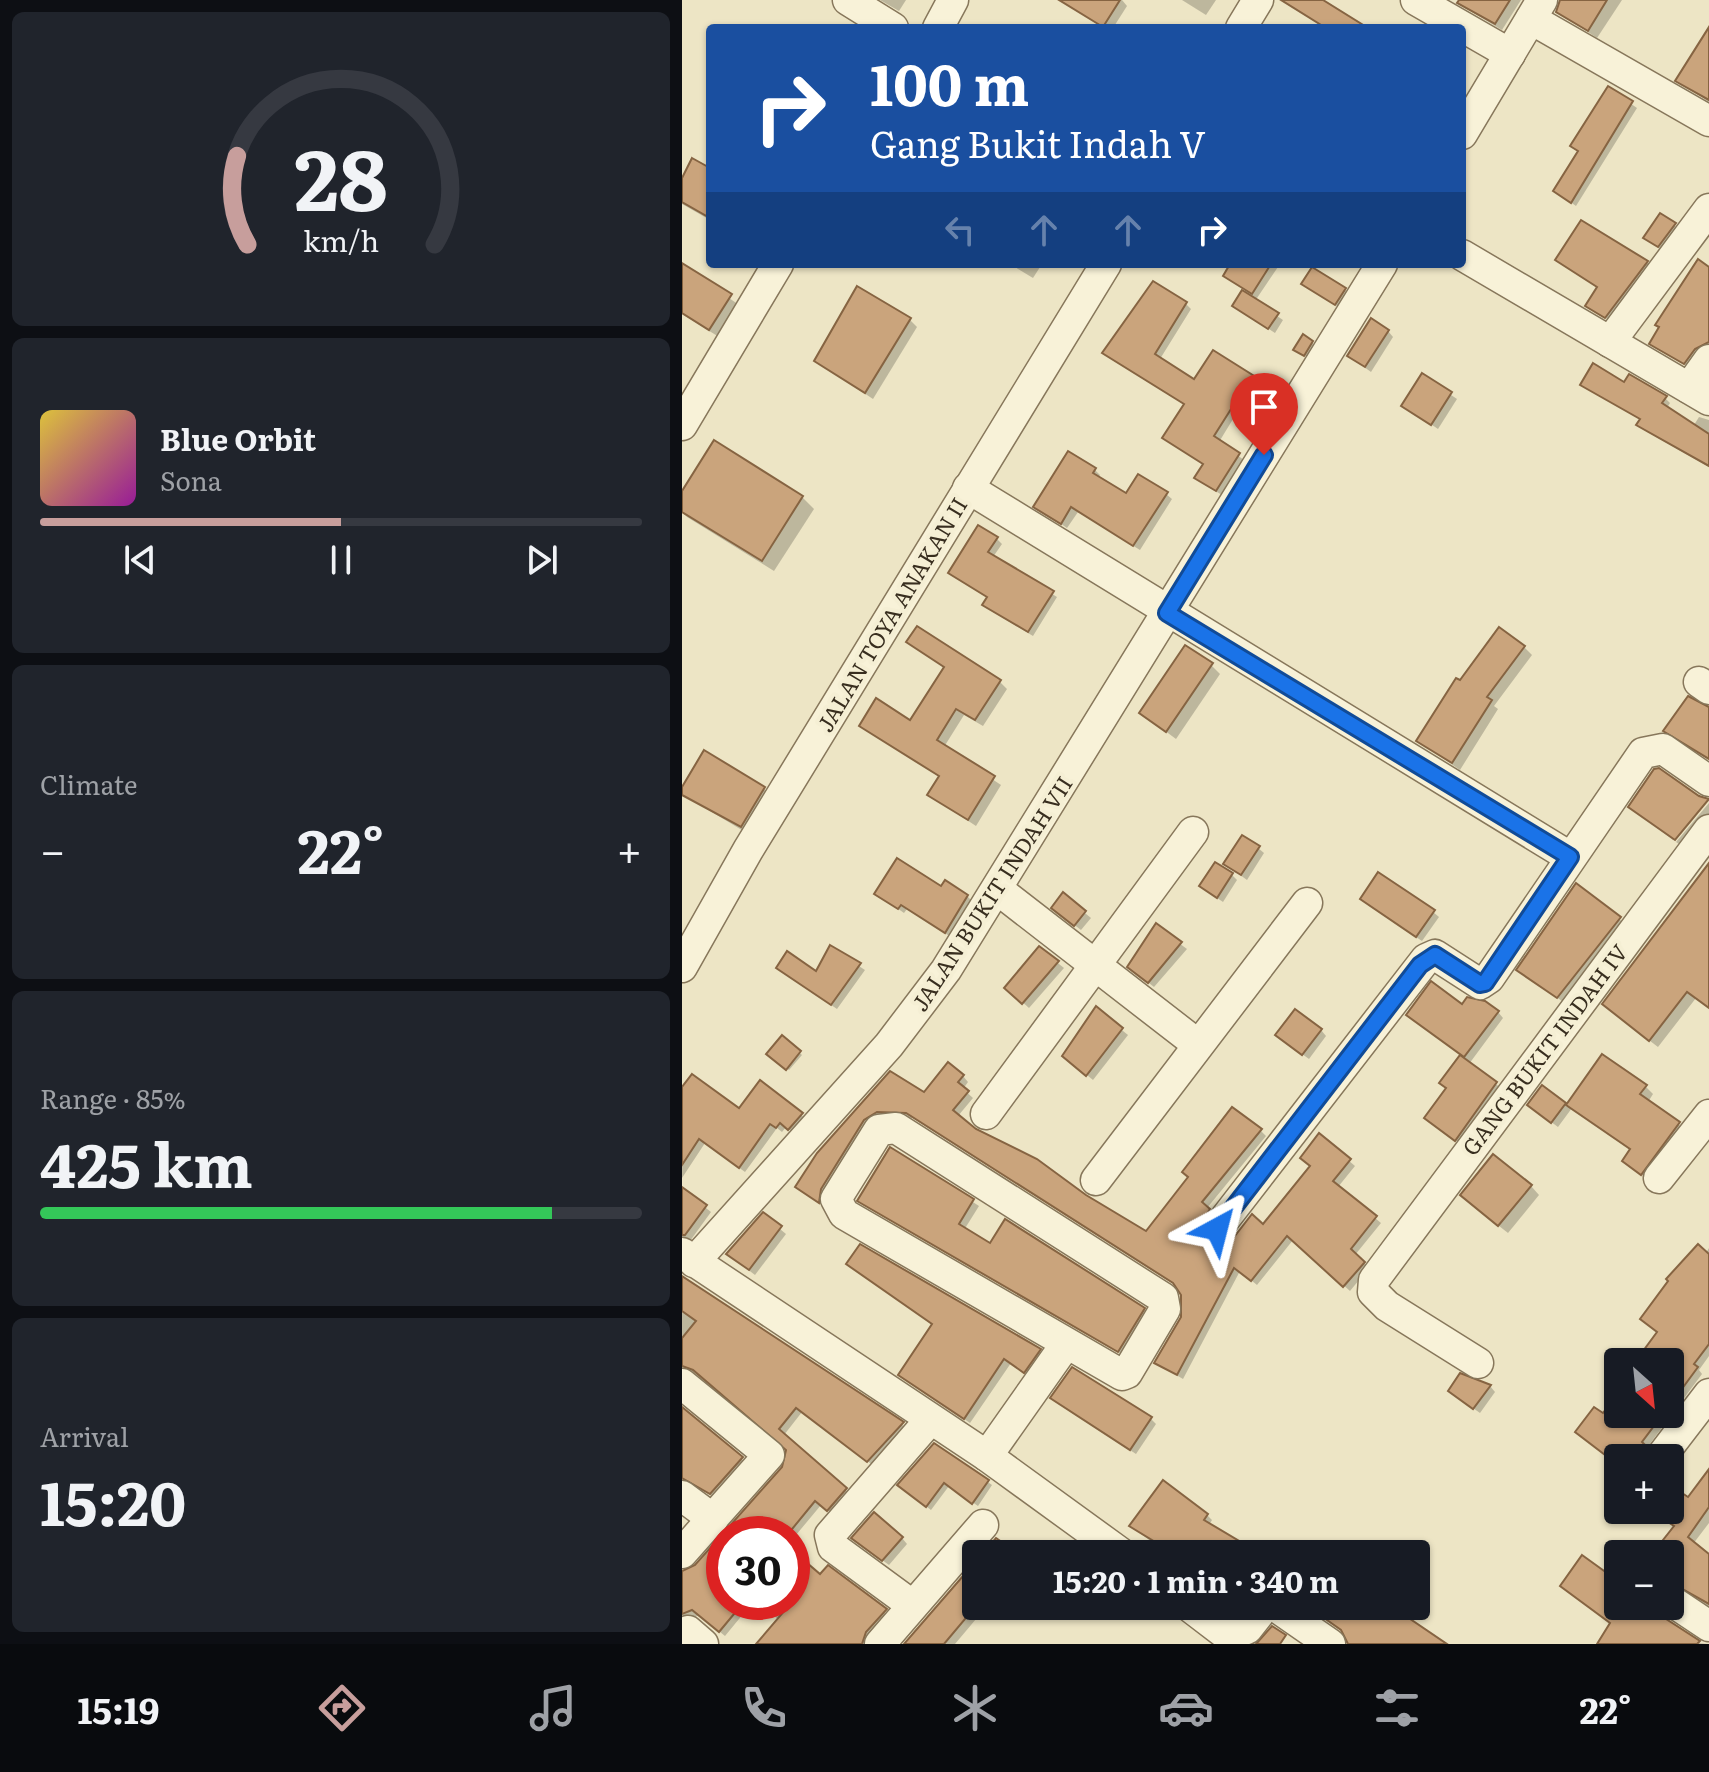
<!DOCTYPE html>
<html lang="en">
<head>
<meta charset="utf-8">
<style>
  :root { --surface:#171b24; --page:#20242c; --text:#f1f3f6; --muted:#9ea1a6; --line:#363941; --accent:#c79e9c }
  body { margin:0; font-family:Literata,serif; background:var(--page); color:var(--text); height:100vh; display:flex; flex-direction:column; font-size:30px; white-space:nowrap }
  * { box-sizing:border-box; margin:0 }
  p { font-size:26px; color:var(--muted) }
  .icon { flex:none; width:44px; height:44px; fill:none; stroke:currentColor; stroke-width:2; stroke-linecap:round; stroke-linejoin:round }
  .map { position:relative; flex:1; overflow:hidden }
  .side { display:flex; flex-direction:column; gap:12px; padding:12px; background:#0d0f14; width:682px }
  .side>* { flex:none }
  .top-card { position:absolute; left:24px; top:24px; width:760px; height:244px; border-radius:8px; box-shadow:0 2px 6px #0004; background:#1a4fa0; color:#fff; overflow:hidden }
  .needle { width:52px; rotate:153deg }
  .fabs { position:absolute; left:922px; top:1348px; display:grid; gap:16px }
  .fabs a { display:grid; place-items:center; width:80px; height:80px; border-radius:8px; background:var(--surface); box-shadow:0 2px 6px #0004; font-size:40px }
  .speed { position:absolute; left:24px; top:1516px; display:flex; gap:16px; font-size:40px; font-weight:700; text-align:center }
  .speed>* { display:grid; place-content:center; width:104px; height:104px; border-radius:50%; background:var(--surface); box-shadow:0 2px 6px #0004; line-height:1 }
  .speed .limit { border:12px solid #d22; background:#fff; color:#111 }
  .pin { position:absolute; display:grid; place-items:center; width:68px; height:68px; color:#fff; margin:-82px -34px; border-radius:50% 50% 50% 0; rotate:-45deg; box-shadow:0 0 8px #0007 }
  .pin .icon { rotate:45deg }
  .me { position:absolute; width:88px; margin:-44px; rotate:38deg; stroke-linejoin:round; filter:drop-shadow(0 0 6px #0008) }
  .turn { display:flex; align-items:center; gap:28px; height:168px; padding:0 32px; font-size:36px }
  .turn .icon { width:104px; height:104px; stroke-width:2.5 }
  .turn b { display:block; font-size:56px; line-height:68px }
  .lanes { display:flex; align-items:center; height:76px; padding:0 32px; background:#0003; justify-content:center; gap:40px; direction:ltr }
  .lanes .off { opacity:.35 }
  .big { font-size:60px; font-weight:700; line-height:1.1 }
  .side .widget { flex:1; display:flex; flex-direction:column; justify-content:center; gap:12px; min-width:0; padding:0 28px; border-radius:12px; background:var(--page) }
  .side .dial { align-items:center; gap:0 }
  .dial svg { height:208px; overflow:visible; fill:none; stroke:var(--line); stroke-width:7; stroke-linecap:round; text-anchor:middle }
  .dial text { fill:var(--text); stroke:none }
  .song { display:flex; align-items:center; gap:24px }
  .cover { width:96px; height:96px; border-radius:12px; background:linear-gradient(135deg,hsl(50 70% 55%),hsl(300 70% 35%)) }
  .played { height:8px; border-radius:4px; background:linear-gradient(90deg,var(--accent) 50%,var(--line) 50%) }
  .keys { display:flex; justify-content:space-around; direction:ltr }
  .heat { display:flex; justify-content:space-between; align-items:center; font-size:44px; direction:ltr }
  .charge { height:12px; border-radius:6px; background:linear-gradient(90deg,#34c759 85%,var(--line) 0) }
  .trip { position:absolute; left:280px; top:1540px; width:468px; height:80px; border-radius:8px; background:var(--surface); box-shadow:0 2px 6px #0004; font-weight:700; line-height:80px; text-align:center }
  .tabs { display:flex; height:128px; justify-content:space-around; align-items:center; background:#090b0e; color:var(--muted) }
  .tabs .icon { width:56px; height:56px }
  .tabs .on { color:var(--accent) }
  .tabs b { font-size:36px; color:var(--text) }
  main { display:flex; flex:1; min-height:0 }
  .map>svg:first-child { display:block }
  .shadow { fill:#0003 }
  .building { fill:#caa47c; stroke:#866442; stroke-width:2 }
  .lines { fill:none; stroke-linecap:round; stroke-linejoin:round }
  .minor-casing { stroke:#87775b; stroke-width:33 }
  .minor { stroke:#f8f2d8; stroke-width:30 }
  .route-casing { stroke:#114b97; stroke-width:20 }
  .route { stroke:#1a73e8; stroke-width:14 }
  .labels { text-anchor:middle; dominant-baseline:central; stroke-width:8; stroke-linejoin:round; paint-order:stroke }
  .street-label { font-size:22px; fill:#382e1f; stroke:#f5efd4 }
</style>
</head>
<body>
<main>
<section class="side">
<div class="widget dial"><svg viewBox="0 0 100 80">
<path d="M14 69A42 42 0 1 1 86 69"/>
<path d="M14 69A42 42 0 0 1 10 35" stroke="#c79e9c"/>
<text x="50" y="56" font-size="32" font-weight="700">28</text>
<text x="50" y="72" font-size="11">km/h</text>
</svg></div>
<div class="widget">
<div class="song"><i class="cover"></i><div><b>Blue Orbit</b><p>Sona</p></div></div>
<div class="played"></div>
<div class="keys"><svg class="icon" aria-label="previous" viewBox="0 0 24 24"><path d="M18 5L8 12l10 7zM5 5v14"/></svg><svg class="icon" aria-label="pause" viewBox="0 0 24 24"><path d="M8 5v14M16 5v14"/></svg><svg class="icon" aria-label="next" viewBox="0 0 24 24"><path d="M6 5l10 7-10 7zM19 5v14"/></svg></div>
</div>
<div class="widget"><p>Climate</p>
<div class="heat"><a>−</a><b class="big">22°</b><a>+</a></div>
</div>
<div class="widget"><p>Range · 85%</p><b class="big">425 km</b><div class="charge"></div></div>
<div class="widget"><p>Arrival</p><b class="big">15:20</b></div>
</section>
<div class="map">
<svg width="1027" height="1644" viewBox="0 0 1027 1644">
  <rect width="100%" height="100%" fill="#ede5c5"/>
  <g class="shadow">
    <path d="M198 0H224L217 11Z"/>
    <path d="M399 0H440L445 6 431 28H421L394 8Z"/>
    <path d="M500 0H534L524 15Z"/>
    <path d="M780 0H839L820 30 785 9Z"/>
    <path d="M883 0H940L915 38 876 12Z"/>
    <path d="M1027 29V102L995 80Z"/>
    <path d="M926 88 955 108 894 206 873 191 898 152 890 146Z"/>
    <path d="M28 171V220L0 204V182Z"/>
    <path d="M978 215 998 230 982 252 964 238Z"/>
    <path d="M876 260 965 262 970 268 930 322 905 306 916 288Z"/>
    <path d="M328 264H360L351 278Z"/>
    <path d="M551 264H598L573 301 601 320 593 333 552 306 563 290 543 276Z"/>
    <path d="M0 265 57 305 37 337 0 314Z"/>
    <path d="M1027 269V348L1008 368 969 343Z"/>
    <path d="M627 289 663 290 668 295 660 309Z"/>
    <path d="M504 304 509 309 478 359 513 381 592 390 597 396 584 415 562 401 537 442 562 460 540 495 520 483 523 465 483 438 503 405 423 353Z"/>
    <path d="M228 320 235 327 191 399 134 361Z"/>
    <path d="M706 331 711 337 689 372 667 356Z"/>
    <path d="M630 342 632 345 625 357 616 351Z"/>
    <path d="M741 376 775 399 756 429 722 406Z"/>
    <path d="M900 385H942L983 398 988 403 985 408 1012 425 1017 417 1027 420V467L962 430 957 425 960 420Z"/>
    <path d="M413 470 418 475 416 478 445 496 484 494 490 499 458 550 396 512 385 528 353 506Z"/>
    <path d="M0 494 120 497 132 509 92 571 5 517 0 512Z"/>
    <path d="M315 539 320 544 311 557 375 597 351 636 308 610 303 605 307 598 274 578Z"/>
    <path d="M227 642 318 682 325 689 301 726 282 715 262 747 319 785 294 826 247 795 258 777 180 725 229 723 263 668Z"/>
    <path d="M842 647 850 655 812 706 816 709 778 770 736 741 778 683Z"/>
    <path d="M529 665 538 674 494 739 459 713Z"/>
    <path d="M82 789 90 798 68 835 0 794Z"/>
    <path d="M1016 798 1027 802H1023L991 840 948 807Z"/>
    <path d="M1027 803V819L1003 848 994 842Z"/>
    <path d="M576 848 582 853 565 880 543 864Z"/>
    <path d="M1027 866V1008L1014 998 976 1047 930 1012Z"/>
    <path d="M550 875 555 880 541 902 525 891Z"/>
    <path d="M894 886 946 926 884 1004 837 970Z"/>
    <path d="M260 888 285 896 291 902 269 937 225 909 222 913 195 894Z"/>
    <path d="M381 895 409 918 399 930 377 913Z"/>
    <path d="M686 905 751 912 757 917 740 941Z"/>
    <path d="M474 926 505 949 472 987 453 972Z"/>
    <path d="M149 948 183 970 155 1009 102 973 134 974Z"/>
    <path d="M357 948 382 968 347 1008 325 988Z"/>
    <path d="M780 1006 816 1012 821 1018 787 1064 819 1088 779 1144 750 1123 766 1089 760 1083 780 1055Z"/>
    <path d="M414 1009 446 1035 411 1080 388 1061Z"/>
    <path d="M639 1030 644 1036 627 1059 601 1040Z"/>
    <path d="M100 1038 120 1055 107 1070 87 1054Z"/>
    <path d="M920 1057 963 1086 971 1094 966 1102 1005 1131 968 1181 942 1161 950 1150 890 1108 876 1127 853 1110 883 1105 885 1107Z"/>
    <path d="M208 1073 242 1094 281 1076 286 1082 281 1089 291 1098 276 1116 293 1131 464 1233 578 1130 584 1136 525 1208 532 1216 522 1232 523 1242 531 1249 582 1226 630 1166 638 1136 673 1166 656 1187 699 1223 673 1255 687 1268 668 1291 611 1240 575 1285 558 1271 501 1379 474 1363 501 1318V1294L495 1286 231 1118 201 1117 142 1206 121 1192Z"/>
    <path d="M79 1082 125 1120 113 1134 104 1127 100 1132 95 1128 63 1172 23 1143 0 1178V1091L57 1111Z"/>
    <path d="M210 1149 297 1206 282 1230 308 1245 462 1309 467 1315 443 1356 183 1205Z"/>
    <path d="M849 1186 857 1195 826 1233 789 1204Z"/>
    <path d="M0 1189 29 1212 8 1241 0 1244Z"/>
    <path d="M81 1215 104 1234 73 1275 52 1259Z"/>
    <path d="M1027 1248V1356L1017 1370 1020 1374 964 1449 969 1453 965 1458H936V1464L901 1438 936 1396V1414H988V1362H958Z"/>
    <path d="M0 1277 226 1429 192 1466 120 1412 102 1435 169 1495 152 1515 139 1505 114 1535 120 1541 110 1553 139 1577 209 1616 188 1644H77L97 1620 75 1602H110V1534H44L102 1468 107 1458 101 1442 9 1371 0 1375Z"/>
    <path d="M357 1350 363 1356 348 1377 329 1363 288 1423 219 1375Z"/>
    <path d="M808 1386 813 1392 798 1413 774 1396Z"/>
    <path d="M376 1403 469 1419 474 1424 454 1454Z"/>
    <path d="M0 1408 65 1464 34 1499 10 1483 0 1487Z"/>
    <path d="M253 1445 310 1485 296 1506 267 1486 249 1510 222 1489Z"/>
    <path d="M1027 1472V1523L1011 1544 1027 1556V1607L998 1587 988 1592V1554H972L993 1527 975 1513 988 1510V1494L1006 1499Z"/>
    <path d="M525 1515 530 1520 527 1525 575 1554H494L481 1544 478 1548 455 1531Z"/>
    <path d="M42 1536V1602H71L43 1636 17 1615 0 1623V1572L15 1567Z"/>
    <path d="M220 1538 225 1544 207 1565 177 1543Z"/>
    <path d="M294 1564V1606H305L273 1644H224Z"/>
    <path d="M936 1583V1606H978V1615L1016 1643 1027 1644H917L930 1624Z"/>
    <path d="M550 1606H569L555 1619 548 1612Z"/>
  </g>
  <g class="building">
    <path d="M377 0H438L421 27Z"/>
    <path d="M599 0H641L686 28H644Z"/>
    <path d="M777 0H828L813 24 775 3Z"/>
    <path d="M878 0H925L906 31 874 12Z"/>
    <path d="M1027 27V100L993 81Z"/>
    <path d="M926 86 951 101 889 203 871 191 896 151 888 146Z"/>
    <path d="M10 158 28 168V218L0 202V178Z"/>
    <path d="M978 213 994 223 976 247 961 238Z"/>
    <path d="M899 220 966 261 923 318 903 306 915 287 873 260Z"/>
    <path d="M1016 259 1027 267V342L1013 349 1002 364 967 344 977 327 973 325Z"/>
    <path d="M0 263 50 294 27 330 0 313Z"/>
    <path d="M548 264H589L570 294 541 276Z"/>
    <path d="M630 267 664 288 653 305 619 284Z"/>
    <path d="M471 281 505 302 473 354 512 379 531 350 593 389 579 412 556 398 532 436 558 453 534 491 512 478 521 464 480 438 502 404 420 353Z"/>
    <path d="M175 286 229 318 183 393 132 361Z"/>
    <path d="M560 290 597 313 586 329 550 306Z"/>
    <path d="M689 318 707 330 683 367 665 356Z"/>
    <path d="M621 334 631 341 622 356 611 350Z"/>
    <path d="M911 363 942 382 947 374 985 396 980 403 1027 434V466L954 425 958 419 898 385Z"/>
    <path d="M740 373 770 392 749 425 719 406Z"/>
    <path d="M32 440 121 496 80 561 0 512V491Z"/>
    <path d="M386 451 414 468 411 473 444 493 456 474 486 492 451 546 389 507 379 524 351 507Z"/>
    <path d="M296 525 316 537 306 552 372 591 346 632 300 605 305 597 266 573Z"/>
    <path d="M235 626 319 680 293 720 274 709 255 740 313 776 286 820 245 795 257 776 177 726 194 698 228 720 262 667 224 642Z"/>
    <path d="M817 627 843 646 805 697 810 700 770 763 734 741 774 678 778 680Z"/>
    <path d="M503 645 531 663 484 732 457 713Z"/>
    <path d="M1006 696 1027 707V759L981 731Z"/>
    <path d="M22 750 83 787 59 827 0 795V787Z"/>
    <path d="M977 768 1017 796 1027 799 993 840 946 807 972 769Z"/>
    <path d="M560 835 578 846 559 875 541 864Z"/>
    <path d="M215 858 259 886 263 880 286 895 263 933 219 905 216 909 192 894Z"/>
    <path d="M533 862 551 873 535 898 517 886Z"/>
    <path d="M1027 863V1008L1005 992 967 1041 920 1004Z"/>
    <path d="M696 872 753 910 734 937 678 899Z"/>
    <path d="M894 883 939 917 875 998 834 970Z"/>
    <path d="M381 892 404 911 392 926 369 908Z"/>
    <path d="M474 923 500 942 466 983 445 967Z"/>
    <path d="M148 945 179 963 149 1005 94 968 105 951 134 971Z"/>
    <path d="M357 946 377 961 340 1004 322 988Z"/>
    <path d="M749 981 780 1004 785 997 803 1001 817 1011 782 1057 724 1015Z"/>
    <path d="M414 1006 441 1028 404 1076 380 1056Z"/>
    <path d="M613 1009 640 1029 620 1055 593 1035Z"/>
    <path d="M100 1035 119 1051 104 1070 84 1054Z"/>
    <path d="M920 1054 965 1085 958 1094 998 1122 959 1175 940 1161 948 1149 884 1105Z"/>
    <path d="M778 1055 815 1082 773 1141 742 1118 764 1088 757 1083Z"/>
    <path d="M266 1062 282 1075 276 1082 287 1091 271 1110 294 1129 355 1159 404 1195 464 1231 506 1177 500 1172 550 1107 580 1129 520 1202 528 1209 517 1226 518 1235 532 1247 549 1241 570 1214 581 1224 628 1166 618 1158 637 1133 669 1159 651 1181 695 1216 669 1249 683 1262 661 1287 605 1236 569 1281 552 1268 495 1375 472 1363 499 1317V1295L491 1283 224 1113 195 1112 182 1120 139 1189 137 1203 113 1187 135 1153 208 1071 242 1092Z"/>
    <path d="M10 1074 57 1108 78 1080 121 1113 106 1130 98 1123 94 1128 88 1124 57 1168 17 1139 0 1165V1087Z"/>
    <path d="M860 1085 884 1103 869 1123 845 1105Z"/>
    <path d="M208 1147 292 1199 277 1224 308 1243 323 1219 463 1308 436 1352 175 1201Z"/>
    <path d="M811 1154 850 1185 816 1226 778 1195Z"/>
    <path d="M0 1187 25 1205 3 1235H0Z"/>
    <path d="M81 1212 100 1226 67 1270 44 1254Z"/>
    <path d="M178 1244 359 1349 342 1373 322 1359 282 1419 216 1375 250 1324 164 1264Z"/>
    <path d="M1016 1244 1027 1254V1344L1012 1364 1016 1367 988 1405V1362H953L975 1332 958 1319 986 1281 984 1279Z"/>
    <path d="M0 1276 222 1422 185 1462 114 1408 97 1429 165 1488 145 1511 133 1501 106 1534H42V1602H62L37 1632 10 1610 0 1614V1571L13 1565 100 1467 104 1450 11 1370 0 1366V1338L14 1321 0 1311Z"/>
    <path d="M390 1367 470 1417 448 1450 368 1398Z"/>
    <path d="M778 1373 809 1385 791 1409 766 1391Z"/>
    <path d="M936 1393V1414H981L960 1442 964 1446 956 1458H927L893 1432 912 1407 921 1413Z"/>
    <path d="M0 1407 61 1457 28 1494 0 1478Z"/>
    <path d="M252 1443 307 1480 290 1504 262 1483 244 1507 215 1485Z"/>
    <path d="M1027 1469V1507L1006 1537 1027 1554V1604L988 1582V1554H970L992 1526 968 1510H988V1485L1006 1497Z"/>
    <path d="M481 1480 526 1514 522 1520 579 1554H493L447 1526Z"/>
    <path d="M192 1512 221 1537 200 1561 169 1538Z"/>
    <path d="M314 1538 337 1554H300Z"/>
    <path d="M110 1550 138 1574 146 1565 205 1609 184 1632 180 1644H74L110 1602Z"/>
    <path d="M900 1555 936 1581V1606H971L978 1615 1018 1641 1015 1644H915L928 1623 878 1586Z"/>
    <path d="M294 1561V1606L262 1644H222Z"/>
    <path d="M625 1606H709L765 1644H666L659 1630Z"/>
    <path d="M590 1626 604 1635 598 1644H574Z"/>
  </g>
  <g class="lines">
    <defs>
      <g id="minor">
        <path d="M166 0 211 28"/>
        <path d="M734 0 828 54"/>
        <path d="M849 19 1027 121"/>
        <path d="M256 28 271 0"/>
        <path d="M559 28 576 0"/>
        <path d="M780 134 860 0"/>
        <path d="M780 255 1027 400"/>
        <path d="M928 342 1027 209"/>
        <path d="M1007 388 1027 360"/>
        <path d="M0 425 96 264"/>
        <path d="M286 488 888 857"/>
        <path d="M1017 682 1027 689"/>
        <path d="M315 889 515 1044"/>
        <path d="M0 967 66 850 424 264"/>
        <path d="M304 1114 511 832"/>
        <path d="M214 1128 481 1298 483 1309 445 1373 440 1375 162 1214 154 1199 197 1130Z"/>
        <path d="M977 1178 1027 1115"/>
        <path d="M414 1180 625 903"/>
        <path d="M535 1229 744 959 753 955 798 984 807 978 961 753 981 749 1027 781"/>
        <path d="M0 1253 305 1456 440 1554"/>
        <path d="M12 1262 207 1045 264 970 700 264"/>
        <path d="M796 1363 705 1306 691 1292 692 1280 1027 830"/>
        <path d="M0 1384 87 1455 0 1553"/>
        <path d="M305 1456 384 1344"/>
        <path d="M978 1458 1027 1394"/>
        <path d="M0 1496 31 1519"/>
        <path d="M988 1600 1027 1626"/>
        <path d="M230 1605 151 1547 148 1535 248 1420"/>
        <path d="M507 1606 545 1635 565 1629 583 1606"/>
        <path d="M593 1606 648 1644"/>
        <path d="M6 1631 21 1644"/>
        <path d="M198 1644 301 1525"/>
      </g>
    </defs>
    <use href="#minor" class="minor-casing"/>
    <use href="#minor" class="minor"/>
  </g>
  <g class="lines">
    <defs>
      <path id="route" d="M535 1229 738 965 753 955 798 984 803 983 888 857 485 613 582 455"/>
    </defs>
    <use href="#route" class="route-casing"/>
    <use href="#route" class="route"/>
  </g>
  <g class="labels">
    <g class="street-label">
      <text transform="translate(209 614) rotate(-59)">JALAN TOYA ANAKAN II</text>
      <text transform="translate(309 893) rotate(-57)">JALAN BUKIT INDAH VII</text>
      <text transform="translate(862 1049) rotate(-53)">GANG BUKIT INDAH IV</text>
    </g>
  </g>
</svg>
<div class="fabs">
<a><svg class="needle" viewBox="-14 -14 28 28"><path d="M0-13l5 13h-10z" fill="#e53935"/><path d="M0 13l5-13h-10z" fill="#9ea1a6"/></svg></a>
<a>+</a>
<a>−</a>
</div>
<div class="speed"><div class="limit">30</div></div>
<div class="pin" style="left:582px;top:455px;background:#d93025"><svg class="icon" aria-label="arrive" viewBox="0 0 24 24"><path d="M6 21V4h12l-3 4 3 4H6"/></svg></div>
<svg class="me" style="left:535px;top:1229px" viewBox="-20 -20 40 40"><path d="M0-17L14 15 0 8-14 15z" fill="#1a73e8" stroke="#fff" stroke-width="4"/></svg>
<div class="trip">15:20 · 1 min · 340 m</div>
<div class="top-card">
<div class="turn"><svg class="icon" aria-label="right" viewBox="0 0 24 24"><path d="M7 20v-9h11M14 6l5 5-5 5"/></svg><div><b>100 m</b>Gang Bukit Indah V</div></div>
<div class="lanes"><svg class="icon off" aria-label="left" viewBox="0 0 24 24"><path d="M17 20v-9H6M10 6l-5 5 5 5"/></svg><svg class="icon off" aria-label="ahead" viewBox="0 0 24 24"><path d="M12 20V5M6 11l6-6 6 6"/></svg><svg class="icon off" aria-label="ahead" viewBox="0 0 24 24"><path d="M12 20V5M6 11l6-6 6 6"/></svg><svg class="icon" aria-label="right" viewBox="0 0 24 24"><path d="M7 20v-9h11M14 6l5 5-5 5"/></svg></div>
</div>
</div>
</main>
<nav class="tabs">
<b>15:19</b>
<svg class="icon on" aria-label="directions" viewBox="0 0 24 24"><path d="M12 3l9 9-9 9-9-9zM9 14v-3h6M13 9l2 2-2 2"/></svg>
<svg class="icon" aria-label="music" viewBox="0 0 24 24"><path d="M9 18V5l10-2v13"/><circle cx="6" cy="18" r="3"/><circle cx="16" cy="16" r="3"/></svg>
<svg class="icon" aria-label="phone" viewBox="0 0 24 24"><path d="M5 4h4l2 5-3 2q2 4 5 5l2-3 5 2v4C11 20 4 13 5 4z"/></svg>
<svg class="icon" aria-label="climate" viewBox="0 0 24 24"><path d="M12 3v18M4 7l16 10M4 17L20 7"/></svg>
<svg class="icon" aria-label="car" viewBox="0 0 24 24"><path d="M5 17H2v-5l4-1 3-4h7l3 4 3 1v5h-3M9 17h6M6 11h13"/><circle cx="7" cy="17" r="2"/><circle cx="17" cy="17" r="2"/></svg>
<svg class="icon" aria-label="filters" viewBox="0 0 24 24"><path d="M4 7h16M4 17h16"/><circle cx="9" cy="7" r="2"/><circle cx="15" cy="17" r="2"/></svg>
<b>22°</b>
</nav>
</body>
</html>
